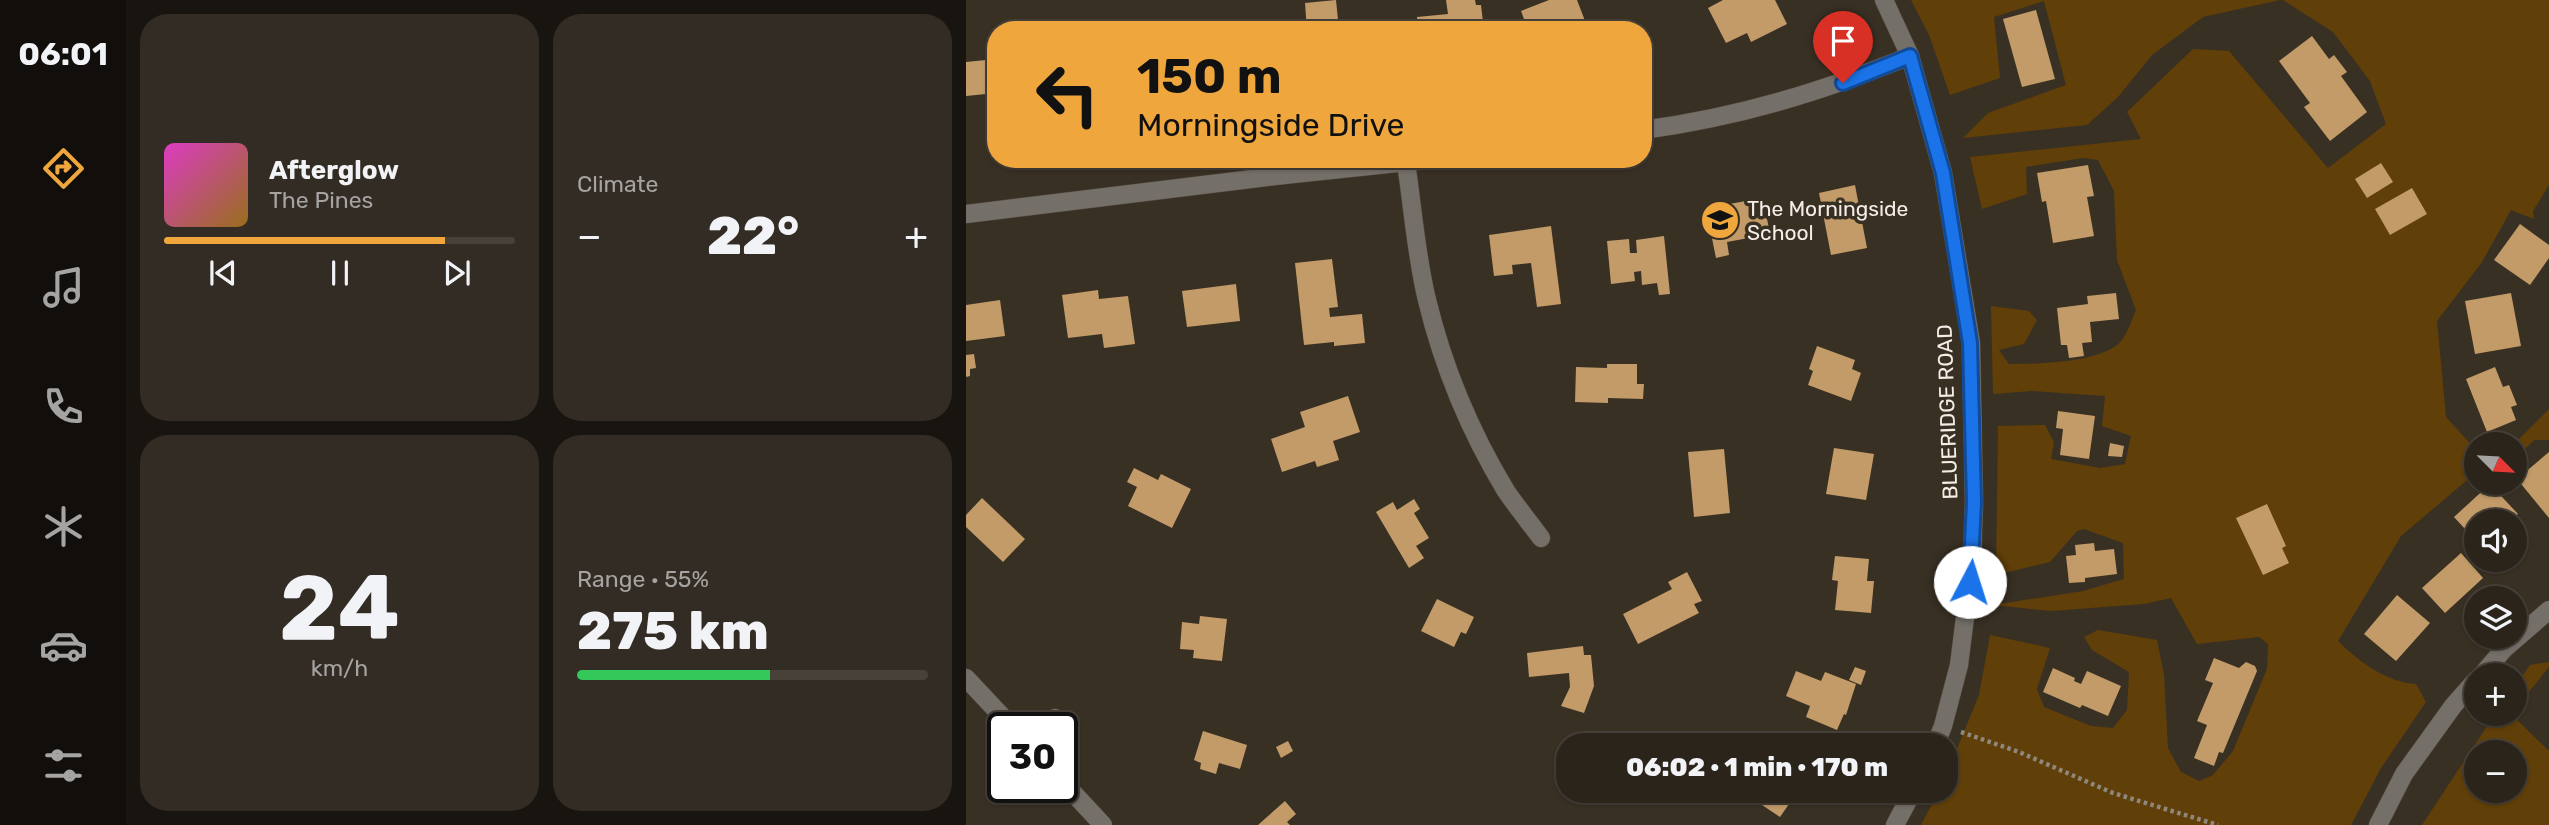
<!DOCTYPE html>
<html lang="en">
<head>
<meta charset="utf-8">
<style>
  :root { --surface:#2b241b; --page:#332c24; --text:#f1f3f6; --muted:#a6a4a3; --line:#47413a; --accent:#efa73d }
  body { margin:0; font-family:Rubik,sans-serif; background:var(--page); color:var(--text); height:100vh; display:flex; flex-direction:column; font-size:26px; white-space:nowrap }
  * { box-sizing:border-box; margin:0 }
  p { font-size:23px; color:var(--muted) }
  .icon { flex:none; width:38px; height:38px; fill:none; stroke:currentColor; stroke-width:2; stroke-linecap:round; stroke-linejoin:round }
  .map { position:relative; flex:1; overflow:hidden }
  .drawer { display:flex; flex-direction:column; gap:14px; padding:14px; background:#18140f; width:840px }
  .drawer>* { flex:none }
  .guide { position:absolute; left:21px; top:21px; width:665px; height:147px; border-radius:28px; box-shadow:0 2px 5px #0004,0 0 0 2px var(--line); background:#efa73d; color:#111; overflow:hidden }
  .needle { width:46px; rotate:114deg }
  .tools { position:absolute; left:1498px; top:432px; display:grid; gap:14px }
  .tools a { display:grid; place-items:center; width:63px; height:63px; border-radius:50%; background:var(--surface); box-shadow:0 2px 5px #0004,0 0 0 2px var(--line); font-size:35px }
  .speed { position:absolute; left:21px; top:712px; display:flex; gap:14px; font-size:35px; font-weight:700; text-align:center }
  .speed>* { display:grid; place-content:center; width:91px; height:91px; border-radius:50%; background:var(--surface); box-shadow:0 2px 5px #0004,0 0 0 2px var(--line); line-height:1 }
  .speed .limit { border:4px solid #111; border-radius:10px; background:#fff; color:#111 }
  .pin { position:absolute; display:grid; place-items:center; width:60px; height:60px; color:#fff; margin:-72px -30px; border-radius:50% 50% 50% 0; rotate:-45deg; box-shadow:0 0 7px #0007 }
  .pin .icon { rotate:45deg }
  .me { position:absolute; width:77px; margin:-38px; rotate:5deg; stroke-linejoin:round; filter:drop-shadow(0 0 5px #0008) }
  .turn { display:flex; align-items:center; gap:24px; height:147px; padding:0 35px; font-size:32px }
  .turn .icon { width:91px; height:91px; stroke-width:2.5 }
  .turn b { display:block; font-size:49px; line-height:60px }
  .big { font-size:52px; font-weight:800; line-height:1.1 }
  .drawer .card { flex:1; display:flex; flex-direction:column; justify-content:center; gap:10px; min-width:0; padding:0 24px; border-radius:28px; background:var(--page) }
  .drawer .dial { align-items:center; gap:0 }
  .dial b { font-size:91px; line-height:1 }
  .song { display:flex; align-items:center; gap:21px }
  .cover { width:84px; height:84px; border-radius:10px; background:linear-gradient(135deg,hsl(310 70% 55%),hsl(40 70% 35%)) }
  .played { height:7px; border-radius:4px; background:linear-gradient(90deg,var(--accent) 80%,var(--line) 80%) }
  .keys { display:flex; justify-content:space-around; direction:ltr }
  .heat { display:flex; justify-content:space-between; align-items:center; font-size:38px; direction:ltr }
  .charge { height:10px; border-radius:5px; background:linear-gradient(90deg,#34c759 55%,var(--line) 0) }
  .drawer .tiles { flex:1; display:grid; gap:14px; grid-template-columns:repeat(2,1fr) }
  .trip { position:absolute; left:590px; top:733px; width:402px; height:70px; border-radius:28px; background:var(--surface); box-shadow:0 2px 5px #0004,0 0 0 2px var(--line); font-weight:800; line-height:70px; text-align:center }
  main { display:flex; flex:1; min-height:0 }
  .menu { display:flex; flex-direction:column; width:126px; justify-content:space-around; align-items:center; background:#110e0b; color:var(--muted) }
  .menu .icon { width:49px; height:49px }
  .menu .on { color:var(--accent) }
  .menu b { font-size:32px; color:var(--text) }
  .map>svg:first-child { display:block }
  .green { fill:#613f08; fill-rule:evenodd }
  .building { fill:#c29b69 }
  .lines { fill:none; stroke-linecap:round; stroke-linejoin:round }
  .street-casing { stroke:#574e43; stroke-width:19 }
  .path { stroke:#8f887e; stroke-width:4.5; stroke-dasharray:3.5 3.5; stroke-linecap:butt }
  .street { stroke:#746f69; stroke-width:18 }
  .route-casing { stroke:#114b97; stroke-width:18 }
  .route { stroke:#1a73e8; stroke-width:12 }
  .labels { text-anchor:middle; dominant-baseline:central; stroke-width:7; stroke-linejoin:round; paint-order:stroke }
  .poi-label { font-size:21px; fill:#f4eee7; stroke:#393024; text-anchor:start }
  .street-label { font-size:21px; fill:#f4eee7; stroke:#393024 }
</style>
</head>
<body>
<main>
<nav class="menu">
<b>06:01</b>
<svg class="icon on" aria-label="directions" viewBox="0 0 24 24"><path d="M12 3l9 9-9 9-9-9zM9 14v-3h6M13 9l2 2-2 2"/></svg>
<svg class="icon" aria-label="music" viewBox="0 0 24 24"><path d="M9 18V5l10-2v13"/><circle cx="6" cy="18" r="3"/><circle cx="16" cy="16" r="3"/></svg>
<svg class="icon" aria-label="phone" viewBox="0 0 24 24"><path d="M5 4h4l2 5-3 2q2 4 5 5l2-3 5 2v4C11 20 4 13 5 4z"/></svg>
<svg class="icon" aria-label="climate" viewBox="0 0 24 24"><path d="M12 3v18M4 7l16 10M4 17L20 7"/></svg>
<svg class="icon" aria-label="car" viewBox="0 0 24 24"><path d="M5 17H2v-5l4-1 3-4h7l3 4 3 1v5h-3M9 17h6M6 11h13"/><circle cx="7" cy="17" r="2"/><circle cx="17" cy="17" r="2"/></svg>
<svg class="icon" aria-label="filters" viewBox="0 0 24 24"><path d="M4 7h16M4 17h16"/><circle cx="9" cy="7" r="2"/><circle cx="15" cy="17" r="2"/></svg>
</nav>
<section class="drawer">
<div class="tiles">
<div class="card">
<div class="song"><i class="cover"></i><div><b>Afterglow</b><p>The Pines</p></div></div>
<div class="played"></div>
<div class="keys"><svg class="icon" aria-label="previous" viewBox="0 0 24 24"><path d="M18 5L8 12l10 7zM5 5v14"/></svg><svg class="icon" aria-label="pause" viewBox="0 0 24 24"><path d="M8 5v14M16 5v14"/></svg><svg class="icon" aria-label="next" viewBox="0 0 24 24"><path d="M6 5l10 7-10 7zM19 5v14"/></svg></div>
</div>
<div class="card"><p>Climate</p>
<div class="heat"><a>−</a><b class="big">22°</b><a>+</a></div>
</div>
<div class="card dial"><b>24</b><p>km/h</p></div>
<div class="card"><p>Range · 55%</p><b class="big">275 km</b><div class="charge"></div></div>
</div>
</section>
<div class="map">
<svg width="1583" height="825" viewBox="0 0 1583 825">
  <rect width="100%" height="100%" fill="#393024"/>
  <g class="green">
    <path d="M945 0H1314L1237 17 1186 55 1152 97 1121 125 997 138 1022 113 1100 85 1078 1 1028 17 1034 78 984 95 963 35Z"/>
    <path d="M1317 0H1583V185L1567 211 1568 219 1545 210 1516 262 1471 321 1480 417 1510 450V478L1500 481 1435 536 1372 641C1392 661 1422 683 1450 684L1460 702 1415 768 1385 825H955L973 791H980V776L1013 695 1024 635 1084 648 1071 689 1078 707 1125 726 1147 728 1161 710 1163 672 1126 650 1118 637 1132 630 1191 640 1198 675 1202 748 1215 772 1233 781 1247 775 1267 751 1301 669 1302 644 1293 637 1231 644 1205 598 1178 604 1085 611 1027 605 1117 591 1158 579 1157 543 1118 529 1111 531 1084 562 1030 575 1032 426 1079 425 1088 442 1085 459 1134 468 1159 464 1165 436 1136 426 1139 396 1066 391 1027 394 1025 306 1063 311 1071 320 1058 344 1033 350 1043 364C1071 364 1138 363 1156 340 1162 332 1166 319 1170 310L1151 260 1148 191 1132 160 1117 158 1060 167 1061 194 1016 209 1004 157 1175 139 1161 112 1227 49 1263 51 1362 168 1420 124 1404 81 1367 32Z"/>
    <path d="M1583 409V440H1568L1549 459 1548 444Z"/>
    <path d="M1583 662V667L1549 709V687L1564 665Z"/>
    <path d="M1529 714H1545L1583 751V825H1456ZM1510 752H1549V791H1510Z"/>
  </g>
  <g class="building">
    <path d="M370 0 373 30H341L339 3Z"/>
    <path d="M480 0H509L510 5H515L517 22 513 23V30H452L451 17 482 14Z"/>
    <path d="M583 0H611L621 26 612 30H562L555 11Z"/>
    <path d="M757 0H809L821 24 785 42 781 33 760 43 742 8Z"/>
    <path d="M1070 10 1089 79 1056 87 1037 19Z"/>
    <path d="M1346 36 1363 59 1368 55 1381 72 1375 76 1401 112 1364 141 1338 107 1344 103 1313 61Z"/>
    <path d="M30 59V93L0 96V62Z"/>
    <path d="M1415 163 1427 182 1401 198 1389 179Z"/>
    <path d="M1122 165 1128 196 1121 197 1128 236 1087 243 1080 201 1076 202 1071 173Z"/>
    <path d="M889 185 901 248 865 255 853 193Z"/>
    <path d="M1446 188 1461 214 1424 235 1409 209Z"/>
    <path d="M797 198 804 234 761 242 763 255 750 258 741 214 764 210 763 204Z"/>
    <path d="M1554 224 1583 245V258L1564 285 1528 260Z"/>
    <path d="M585 226 595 304 571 307 565 263 546 265 547 274 528 276 523 235Z"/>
    <path d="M698 236 704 294 693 295 691 283 676 285 675 271 668 272 669 281 645 284 641 241 663 239 664 253H671L670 240Z"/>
    <path d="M366 259 372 307 363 308 364 317 396 314 399 343 368 346V342L338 345 329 263Z"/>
    <path d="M270 284 274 321 221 327 216 291Z"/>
    <path d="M132 290 133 299 162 296 169 344 138 348 136 334 102 338 96 295Z"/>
    <path d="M1150 293 1153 319 1124 322 1126 342 1116 343 1118 356 1103 358 1101 345H1095L1091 308 1122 304 1121 296Z"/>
    <path d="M1545 293 1555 346 1509 354 1499 301Z"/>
    <path d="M34 300 39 336 0 341V305Z"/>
    <path d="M851 346 889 360 886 369 895 373 885 401 842 385 847 371 843 369Z"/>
    <path d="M8 354 10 368 4 369V376L0 377V355Z"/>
    <path d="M641 364H671V384H678L677 399 642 398V403L609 402 610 367 641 368Z"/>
    <path d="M1529 367 1537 387 1543 385 1551 405 1545 407 1550 420 1521 432 1500 379Z"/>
    <path d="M382 396 394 432 367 441 373 460 351 467 349 461 316 472 305 439 339 427 334 412Z"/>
    <path d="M1092 411 1129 416 1123 459 1094 455 1097 429 1090 428Z"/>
    <path d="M1144 443 1158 446 1156 457 1142 456Z"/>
    <path d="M868 448 908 454 900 500 860 494Z"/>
    <path d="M758 449 764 513 728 517 722 452Z"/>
    <path d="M1583 452V518L1551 479Z"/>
    <path d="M168 468 192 480 195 474 225 489 206 528 162 506 171 487 161 482Z"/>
    <path d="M1524 484 1552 514 1543 522H1510V541L1488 517Z"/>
    <path d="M16 498 59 539 37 562 0 527V515Z"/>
    <path d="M448 499 454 509 448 513 463 538 450 546 458 558 443 568 410 512 427 502 431 510Z"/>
    <path d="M1301 504 1320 546 1316 548 1323 563 1297 575 1270 518Z"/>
    <path d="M1128 543 1129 551 1148 549 1151 574 1119 578V582L1103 583 1100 556 1110 555 1109 545Z"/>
    <path d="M1495 553 1517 578 1479 613 1456 588Z"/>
    <path d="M869 556 903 559 901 581H908L905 613 869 610 872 581 866 580Z"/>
    <path d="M721 572 736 601 728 604 733 613 672 644 657 614 706 589 702 582Z"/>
    <path d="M1431 595 1464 623 1430 661 1398 634Z"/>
    <path d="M471 599 508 617 500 634 495 632 488 647 455 631Z"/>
    <path d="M234 616 261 619 256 661 227 658 228 650 214 649 216 622 233 624Z"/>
    <path d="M617 646 618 655H625L628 686 618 713 595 706 604 687 603 673 563 677 561 653Z"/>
    <path d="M1248 658 1273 668 1280 662 1289 666 1291 671 1257 753 1253 752 1248 766 1228 758 1241 725 1231 721 1247 683 1239 680Z"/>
    <path d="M889 667 900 671 895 685 883 680Z"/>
    <path d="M1087 668 1109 678 1108 681 1115 684 1121 671 1155 686 1142 716 1116 705 1114 708 1077 692Z"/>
    <path d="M830 671 855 681 859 672 890 684 880 715 878 714 871 730 840 717 844 706 820 696Z"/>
    <path d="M237 731 281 745 274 769 253 763 250 774 234 769 235 763 228 760Z"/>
    <path d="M322 741 327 751 315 758 310 747Z"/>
    <path d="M792 791H832L814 817 787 799Z"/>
    <path d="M319 801 330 814 321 822 324 825H292Z"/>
  </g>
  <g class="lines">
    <defs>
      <g id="street">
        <path d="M918 0 944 56 977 173 1005 343 1008 502 1006 562 993 665 977 726 969 746"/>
        <path d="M677 130C773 117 855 92 944 56"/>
        <path d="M440 163C447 209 450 255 461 300 477 366 505 433 540 491 551 507 564 523 575 538"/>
        <path d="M0 214 318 175 469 159"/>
        <path d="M1515 676 1538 649 1583 610"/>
        <path d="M0 678 47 728"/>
        <path d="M76 728 89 718"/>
        <path d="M96 781 137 825"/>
        <path d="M929 825 947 791"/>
        <path d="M1412 825 1438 774 1487 706 1510 680"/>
      </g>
    </defs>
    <use href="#street" class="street-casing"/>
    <path class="path" d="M995 732 1053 752 1147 793 1252 825"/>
    <use href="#street" class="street"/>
  </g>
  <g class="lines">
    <defs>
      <path id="route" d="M877 83 944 56 977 173 1004 343 1008 502 1004 582"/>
    </defs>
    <use href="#route" class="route-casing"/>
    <use href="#route" class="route"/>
  </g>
  <defs>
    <symbol id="school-disc" viewBox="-11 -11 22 22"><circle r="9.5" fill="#efa73d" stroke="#393024"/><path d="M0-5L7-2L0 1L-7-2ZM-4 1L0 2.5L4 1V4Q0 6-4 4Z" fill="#111"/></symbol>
  </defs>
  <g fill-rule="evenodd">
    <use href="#school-disc" x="732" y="198" width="44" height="44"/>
  </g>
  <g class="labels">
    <g class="poi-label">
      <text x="781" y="208">The Morningside<tspan x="781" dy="24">School</tspan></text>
    </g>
    <g class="street-label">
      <text transform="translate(981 412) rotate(-92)">BLUERIDGE ROAD</text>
    </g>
  </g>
</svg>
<div class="tools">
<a><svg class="needle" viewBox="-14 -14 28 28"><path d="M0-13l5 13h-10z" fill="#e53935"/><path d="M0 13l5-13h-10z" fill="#a6a4a3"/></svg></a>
<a><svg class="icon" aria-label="sound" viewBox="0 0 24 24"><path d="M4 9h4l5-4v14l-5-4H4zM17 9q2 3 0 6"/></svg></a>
<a><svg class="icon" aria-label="layers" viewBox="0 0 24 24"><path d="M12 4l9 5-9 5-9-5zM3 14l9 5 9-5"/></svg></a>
<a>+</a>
<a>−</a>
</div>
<div class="speed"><div class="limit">30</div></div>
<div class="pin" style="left:877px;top:83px;background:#d93025"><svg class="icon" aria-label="arrive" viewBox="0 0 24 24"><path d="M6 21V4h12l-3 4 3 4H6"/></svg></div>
<svg class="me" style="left:1004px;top:582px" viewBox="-20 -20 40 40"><circle r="19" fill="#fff"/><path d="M0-13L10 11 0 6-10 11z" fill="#1a73e8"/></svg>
<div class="trip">06:02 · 1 min · 170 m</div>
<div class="guide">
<div class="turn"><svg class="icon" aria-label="left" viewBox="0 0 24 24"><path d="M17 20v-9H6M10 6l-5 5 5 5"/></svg><div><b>150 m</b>Morningside Drive</div></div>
</div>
</div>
</main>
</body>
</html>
